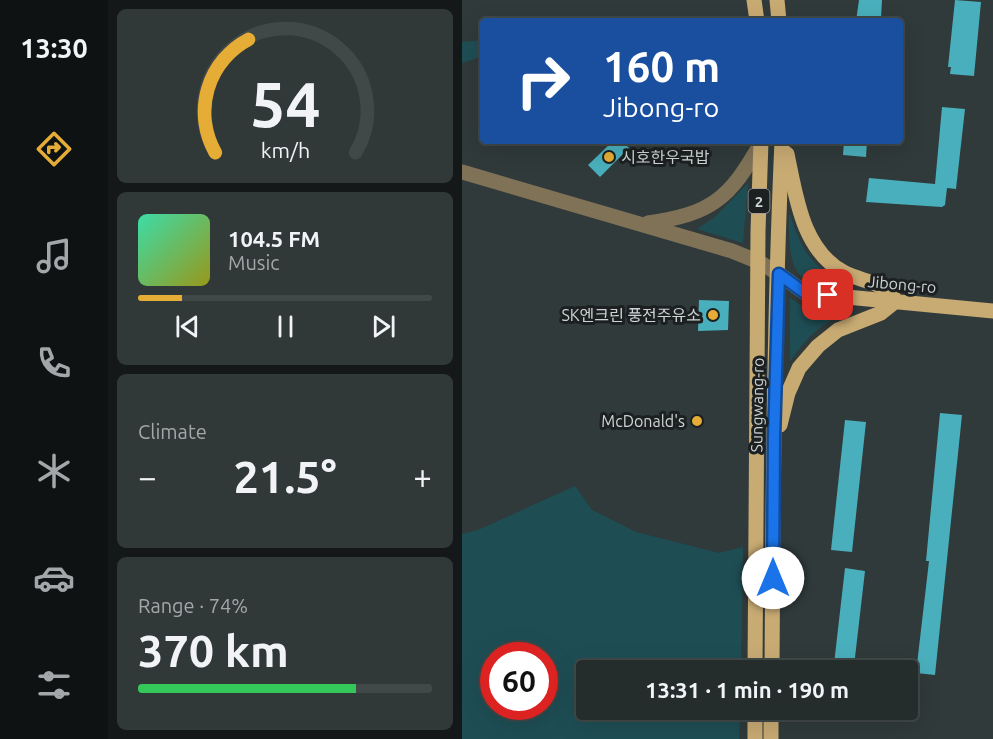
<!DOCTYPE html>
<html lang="en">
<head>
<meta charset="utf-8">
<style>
  :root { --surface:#242c2c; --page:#303838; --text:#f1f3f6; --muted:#a3a7a9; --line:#414848; --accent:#e5ad35 }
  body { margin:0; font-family:Ubuntu,"Noto Sans KR",sans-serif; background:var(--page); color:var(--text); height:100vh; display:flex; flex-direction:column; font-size:22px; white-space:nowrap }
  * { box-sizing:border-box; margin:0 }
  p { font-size:20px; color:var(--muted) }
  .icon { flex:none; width:33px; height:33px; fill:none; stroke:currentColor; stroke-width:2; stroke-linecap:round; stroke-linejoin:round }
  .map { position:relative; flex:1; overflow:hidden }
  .panel { display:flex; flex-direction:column; gap:9px; padding:9px; background:#141818; width:354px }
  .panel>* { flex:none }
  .top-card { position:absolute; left:18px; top:18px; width:423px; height:126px; border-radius:6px; box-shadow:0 6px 24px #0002,0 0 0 2px var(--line); background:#1a4fa0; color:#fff; overflow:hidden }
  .speed { position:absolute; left:18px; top:642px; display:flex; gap:12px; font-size:30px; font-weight:700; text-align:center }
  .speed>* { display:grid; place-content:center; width:78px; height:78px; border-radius:50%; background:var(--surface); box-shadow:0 6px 24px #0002,0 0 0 2px var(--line); line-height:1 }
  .speed .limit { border:9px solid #d22; background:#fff; color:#111 }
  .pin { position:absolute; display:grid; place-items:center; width:51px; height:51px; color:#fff; margin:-26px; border-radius:12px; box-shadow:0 3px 9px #0006 }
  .me { position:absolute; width:66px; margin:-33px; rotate:0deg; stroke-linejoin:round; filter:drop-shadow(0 0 4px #0008) }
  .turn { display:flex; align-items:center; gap:21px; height:126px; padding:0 24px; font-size:27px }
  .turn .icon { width:78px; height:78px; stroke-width:2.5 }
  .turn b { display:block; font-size:42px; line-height:51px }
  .big { font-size:45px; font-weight:700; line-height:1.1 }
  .panel .card { flex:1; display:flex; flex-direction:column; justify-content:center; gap:9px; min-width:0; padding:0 21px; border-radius:9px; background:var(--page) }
  .panel .dial { align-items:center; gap:0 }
  .dial svg { height:156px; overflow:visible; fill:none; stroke:var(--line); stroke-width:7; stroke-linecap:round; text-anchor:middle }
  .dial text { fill:var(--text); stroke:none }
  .song { display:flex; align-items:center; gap:18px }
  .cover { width:72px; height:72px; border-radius:9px; background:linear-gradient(135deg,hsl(160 70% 55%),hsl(60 70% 35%)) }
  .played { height:6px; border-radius:3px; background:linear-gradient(90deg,var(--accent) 15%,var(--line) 15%) }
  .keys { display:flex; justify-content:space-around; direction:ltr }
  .heat { display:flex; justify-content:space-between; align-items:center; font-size:33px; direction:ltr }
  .charge { height:9px; border-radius:4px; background:linear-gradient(90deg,#34c759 74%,var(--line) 0) }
  .trip { position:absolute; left:114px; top:660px; width:342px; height:60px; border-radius:6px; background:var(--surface); box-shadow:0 6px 24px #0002,0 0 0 2px var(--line); font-weight:700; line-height:60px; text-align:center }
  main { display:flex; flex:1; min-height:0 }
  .tabs { display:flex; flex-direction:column; width:108px; justify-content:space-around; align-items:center; background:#0e1212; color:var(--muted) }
  .tabs .icon { width:42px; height:42px }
  .tabs .active { color:var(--accent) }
  .tabs b { font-size:27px; color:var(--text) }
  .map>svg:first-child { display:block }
  .green { fill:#1e4e54; fill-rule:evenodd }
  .building { fill:#4aafbc }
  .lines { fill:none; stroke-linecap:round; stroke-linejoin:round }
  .minor { stroke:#807257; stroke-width:15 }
  .major { stroke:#c8aa73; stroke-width:15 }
  .route-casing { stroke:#114b97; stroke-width:15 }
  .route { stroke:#1a73e8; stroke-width:10 }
  .poi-dot { fill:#e5ad35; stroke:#1c2021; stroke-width:2 }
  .labels { text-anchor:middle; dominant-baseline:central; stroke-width:6; stroke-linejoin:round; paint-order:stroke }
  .shield { fill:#1c2021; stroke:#999d9e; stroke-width:1.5 }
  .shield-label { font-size:15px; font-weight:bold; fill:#ced3d4 }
  .poi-label { font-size:16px; fill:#ced3d4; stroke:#1c2021; text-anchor:end }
  .street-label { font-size:16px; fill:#ced3d4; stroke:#1c2021 }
</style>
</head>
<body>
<main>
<nav class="tabs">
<b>13:30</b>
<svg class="icon active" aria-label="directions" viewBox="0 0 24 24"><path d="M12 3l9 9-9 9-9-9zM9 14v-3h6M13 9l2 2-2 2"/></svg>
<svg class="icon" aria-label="music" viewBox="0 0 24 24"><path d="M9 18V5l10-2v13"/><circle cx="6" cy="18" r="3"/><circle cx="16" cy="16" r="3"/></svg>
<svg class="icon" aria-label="phone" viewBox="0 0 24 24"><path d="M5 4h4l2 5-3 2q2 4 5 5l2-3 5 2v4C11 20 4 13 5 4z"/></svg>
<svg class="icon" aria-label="climate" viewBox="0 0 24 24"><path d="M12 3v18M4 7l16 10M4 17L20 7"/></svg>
<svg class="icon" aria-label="car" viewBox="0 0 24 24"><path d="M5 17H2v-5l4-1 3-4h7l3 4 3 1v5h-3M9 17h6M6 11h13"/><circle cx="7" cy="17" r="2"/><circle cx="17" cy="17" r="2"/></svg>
<svg class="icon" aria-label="filters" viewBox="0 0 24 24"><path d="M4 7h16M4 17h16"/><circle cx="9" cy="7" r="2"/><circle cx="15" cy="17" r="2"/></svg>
</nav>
<section class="panel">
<div class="card dial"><svg viewBox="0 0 100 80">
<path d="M14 69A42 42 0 1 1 86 69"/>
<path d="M14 69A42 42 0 0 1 31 11" stroke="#e5ad35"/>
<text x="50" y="56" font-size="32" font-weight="700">54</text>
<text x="50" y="72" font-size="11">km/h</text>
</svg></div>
<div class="card">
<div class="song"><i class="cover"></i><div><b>104.5 FM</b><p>Music</p></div></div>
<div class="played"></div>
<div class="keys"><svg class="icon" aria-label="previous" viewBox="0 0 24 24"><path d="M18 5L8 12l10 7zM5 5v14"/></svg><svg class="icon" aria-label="pause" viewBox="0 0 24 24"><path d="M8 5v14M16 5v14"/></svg><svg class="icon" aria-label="next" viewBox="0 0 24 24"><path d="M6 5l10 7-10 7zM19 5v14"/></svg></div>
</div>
<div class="card"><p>Climate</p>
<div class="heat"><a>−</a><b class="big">21.5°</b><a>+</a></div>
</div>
<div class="card"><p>Range · 74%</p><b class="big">370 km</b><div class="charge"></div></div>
</section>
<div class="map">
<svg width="531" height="739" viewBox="0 0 531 739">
  <rect width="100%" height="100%" fill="#303a3b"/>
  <g class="green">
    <path d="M21 40V56L0 63V42Z"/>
    <path d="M286 183 281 243 235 229 253 217Z"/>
    <path d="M327 212C340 250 348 269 388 284 377 283 351 283 342 278 325 269 327 229 327 212Z"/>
    <path d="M328 298 340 306 386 310C356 327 349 333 328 361Z"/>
    <path d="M113 486 130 510 174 532 257 553 281 547 279 670H124V710H278L277 739H0V534L16 530ZM32 656H82V706H32Z"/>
  </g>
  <g class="building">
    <path d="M397 0H420L419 18 416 17V21H394Z"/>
    <path d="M493 0 519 2 512 76 488 74 489 67H486Z"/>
    <path d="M480 107 503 109 494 189 485 188 483 205 480 207 404 202 407 178 473 184Z"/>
    <path d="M151 141H160L167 148 138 177 126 165Z"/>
    <path d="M382 141H405L404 157 381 155Z"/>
    <path d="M237 300 267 301 266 330 236 331Z"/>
    <path d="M478 413 500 415 473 675 454 673 467 561H464Z"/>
    <path d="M383 420 404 422 390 552 369 550Z"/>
    <path d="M383 568 403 571 392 666 372 664Z"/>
  </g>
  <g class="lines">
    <g class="minor">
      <path d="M0 172 270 251 297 262 317 274"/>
      <path d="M186 223C250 214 268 198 299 143"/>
    </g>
    <g class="major">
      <path d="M292 0 295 21"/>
      <path d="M315 0 317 21"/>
      <path d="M325 154C334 196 340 251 383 273 395 279 410 281 422 288 427 291 431 297 434 301"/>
      <path d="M317 274 343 293 531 311"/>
      <path d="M318 425 326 393 337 368 356 346 376 330 419 313 434 301"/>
      <path d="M293 670 296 231 299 141"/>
      <path d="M310 670C311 494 312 317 320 141"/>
      <path d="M293 739V710"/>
      <path d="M309 739V710"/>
    </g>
  </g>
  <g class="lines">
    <defs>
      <path id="route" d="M311 578 312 439 317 274 343 293 366 295"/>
    </defs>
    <use href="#route" class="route-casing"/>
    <use href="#route" class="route"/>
  </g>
  <g class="poi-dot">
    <circle cx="147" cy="157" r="6"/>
    <circle cx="251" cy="315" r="6"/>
    <circle cx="235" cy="421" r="6"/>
  </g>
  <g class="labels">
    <rect class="shield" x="286.5" y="189" width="21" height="24" rx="4.5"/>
    <g class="shield-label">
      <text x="297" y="201">2</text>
    </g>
    <g class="poi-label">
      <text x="159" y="157" text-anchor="start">시호한우국밥</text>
      <text x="239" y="315">SK엔크린 풍전주유소</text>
      <text x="223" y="421">McDonald's</text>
    </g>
    <g class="street-label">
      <text transform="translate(440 284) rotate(5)">Jibong-ro</text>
      <text transform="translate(295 405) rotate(-89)">Sungwang-ro</text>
    </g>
  </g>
</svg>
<div class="speed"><div class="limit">60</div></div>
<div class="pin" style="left:366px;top:295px;background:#d93025"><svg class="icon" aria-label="arrive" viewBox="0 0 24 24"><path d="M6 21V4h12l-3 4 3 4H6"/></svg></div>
<svg class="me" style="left:311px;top:578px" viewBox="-20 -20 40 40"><circle r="19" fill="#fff"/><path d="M0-13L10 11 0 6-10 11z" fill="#1a73e8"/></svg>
<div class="trip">13:31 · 1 min · 190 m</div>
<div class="top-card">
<div class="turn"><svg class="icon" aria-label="right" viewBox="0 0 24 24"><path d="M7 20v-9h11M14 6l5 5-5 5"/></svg><div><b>160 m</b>Jibong-ro</div></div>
</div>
</div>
</main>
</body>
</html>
